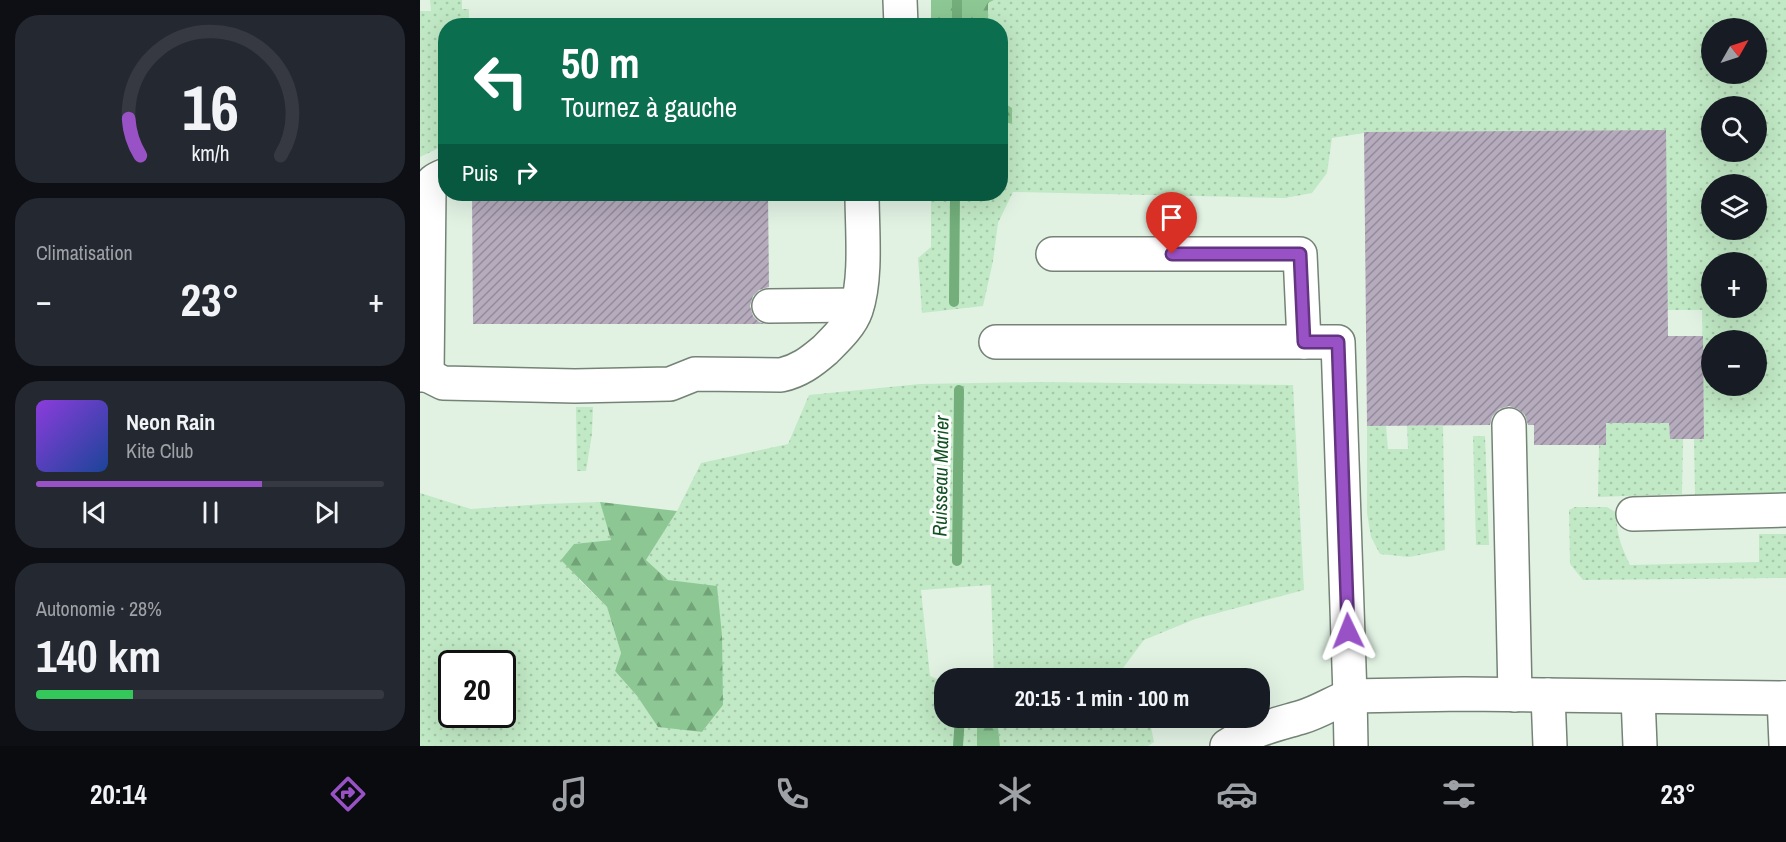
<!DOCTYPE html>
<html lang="fr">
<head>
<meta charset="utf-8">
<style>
  :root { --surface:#171b24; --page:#242831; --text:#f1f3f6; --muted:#9ea1a6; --line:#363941; --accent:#9952c6 }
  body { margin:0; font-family:"Archivo Narrow",sans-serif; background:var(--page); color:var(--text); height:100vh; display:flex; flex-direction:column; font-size:22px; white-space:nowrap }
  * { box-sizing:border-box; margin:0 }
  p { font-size:20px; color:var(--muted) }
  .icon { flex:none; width:33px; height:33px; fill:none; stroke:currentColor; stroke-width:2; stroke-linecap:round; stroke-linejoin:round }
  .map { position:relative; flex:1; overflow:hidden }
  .drawer { display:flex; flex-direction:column; gap:15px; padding:15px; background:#0d0f14; width:420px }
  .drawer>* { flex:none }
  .guide { position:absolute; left:18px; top:18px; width:570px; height:183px; border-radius:24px; box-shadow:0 6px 24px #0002; background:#0b6e4f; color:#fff; overflow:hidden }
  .needle { width:39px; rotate:51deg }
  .fabs { position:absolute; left:1281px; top:18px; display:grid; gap:12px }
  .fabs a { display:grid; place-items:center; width:66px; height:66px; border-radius:50%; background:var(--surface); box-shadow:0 6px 24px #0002; font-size:30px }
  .speed { position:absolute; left:18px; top:650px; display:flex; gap:12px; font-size:30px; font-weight:700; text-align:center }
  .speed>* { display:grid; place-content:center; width:78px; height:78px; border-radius:50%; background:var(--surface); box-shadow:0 6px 24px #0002; line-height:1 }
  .speed .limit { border:3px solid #111; border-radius:9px; background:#fff; color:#111 }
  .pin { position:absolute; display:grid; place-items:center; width:51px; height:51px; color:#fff; margin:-62px -26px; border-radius:50% 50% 50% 0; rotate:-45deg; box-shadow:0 0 6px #0007 }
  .pin .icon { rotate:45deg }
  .me { position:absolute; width:66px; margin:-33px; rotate:358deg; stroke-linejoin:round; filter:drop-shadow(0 0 4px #0008) }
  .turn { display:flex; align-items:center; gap:21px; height:126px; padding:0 24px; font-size:27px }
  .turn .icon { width:78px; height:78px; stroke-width:2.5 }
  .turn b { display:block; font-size:42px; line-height:51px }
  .then { display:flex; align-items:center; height:57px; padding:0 24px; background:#0003; gap:12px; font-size:22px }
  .big { font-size:45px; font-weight:700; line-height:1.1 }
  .drawer .card { flex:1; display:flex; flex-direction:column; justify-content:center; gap:9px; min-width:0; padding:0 21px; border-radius:24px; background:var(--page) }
  .drawer .dial { align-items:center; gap:0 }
  .dial svg { height:156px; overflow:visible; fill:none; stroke:var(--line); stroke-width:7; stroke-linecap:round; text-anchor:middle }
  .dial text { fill:var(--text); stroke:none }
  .song { display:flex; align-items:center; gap:18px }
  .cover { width:72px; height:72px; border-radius:9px; background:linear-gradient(135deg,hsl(270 70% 55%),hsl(220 70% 35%)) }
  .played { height:6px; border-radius:3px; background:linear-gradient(90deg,var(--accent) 65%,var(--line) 65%) }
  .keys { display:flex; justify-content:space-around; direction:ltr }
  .heat { display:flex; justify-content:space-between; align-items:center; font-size:33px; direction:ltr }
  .charge { height:9px; border-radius:4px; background:linear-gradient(90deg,#34c759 28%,var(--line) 0) }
  .trip { position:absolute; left:514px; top:668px; width:336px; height:60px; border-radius:24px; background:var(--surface); box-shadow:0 6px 24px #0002; font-weight:700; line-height:60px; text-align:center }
  .tab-bar { display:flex; height:96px; justify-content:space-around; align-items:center; background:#090b0e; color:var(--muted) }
  .tab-bar .icon { width:42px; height:42px }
  .tab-bar .active { color:var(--accent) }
  .tab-bar b { font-size:27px; color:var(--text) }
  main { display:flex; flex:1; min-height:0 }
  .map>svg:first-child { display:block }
  .grass { fill:url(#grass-dots); fill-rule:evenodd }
  .forest { fill:url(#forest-firs) }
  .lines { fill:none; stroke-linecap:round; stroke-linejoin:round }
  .stream { stroke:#73ae7b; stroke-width:10 }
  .building { fill:url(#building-hatch) }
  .minor-casing { stroke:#748375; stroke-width:36 }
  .minor { stroke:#fff; stroke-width:33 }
  .route-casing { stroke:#633581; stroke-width:15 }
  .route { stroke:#9952c6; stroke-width:10 }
  .labels { text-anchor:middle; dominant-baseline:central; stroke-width:6; stroke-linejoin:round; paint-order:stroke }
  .water-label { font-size:20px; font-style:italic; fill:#135323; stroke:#fff }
</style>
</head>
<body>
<main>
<section class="drawer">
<div class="card dial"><svg viewBox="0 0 100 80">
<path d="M14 69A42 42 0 1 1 86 69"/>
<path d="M14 69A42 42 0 0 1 8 50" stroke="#9952c6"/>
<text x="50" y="56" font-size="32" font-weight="700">16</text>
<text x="50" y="72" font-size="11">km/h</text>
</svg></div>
<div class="card"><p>Climatisation</p>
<div class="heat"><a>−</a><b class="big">23°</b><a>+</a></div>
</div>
<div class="card">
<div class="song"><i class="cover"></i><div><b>Neon Rain</b><p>Kite Club</p></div></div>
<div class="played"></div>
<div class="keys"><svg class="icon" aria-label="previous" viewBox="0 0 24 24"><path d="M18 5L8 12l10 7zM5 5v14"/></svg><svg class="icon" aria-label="pause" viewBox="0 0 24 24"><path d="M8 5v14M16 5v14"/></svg><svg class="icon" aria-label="next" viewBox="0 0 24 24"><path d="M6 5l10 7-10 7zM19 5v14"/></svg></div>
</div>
<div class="card"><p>Autonomie · 28%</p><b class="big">140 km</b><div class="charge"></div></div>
</section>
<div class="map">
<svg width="1366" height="746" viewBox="0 0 1366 746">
  <defs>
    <pattern id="grass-dots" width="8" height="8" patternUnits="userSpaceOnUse" patternTransform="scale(1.5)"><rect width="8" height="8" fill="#c1e9c5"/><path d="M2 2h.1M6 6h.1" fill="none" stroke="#a5c8a9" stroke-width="1.8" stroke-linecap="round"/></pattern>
    <pattern id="forest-firs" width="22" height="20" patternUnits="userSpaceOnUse" patternTransform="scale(1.5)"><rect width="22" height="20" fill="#8dc894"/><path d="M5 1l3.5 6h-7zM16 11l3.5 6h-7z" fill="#72a278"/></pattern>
    <pattern id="building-hatch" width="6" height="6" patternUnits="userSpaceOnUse" patternTransform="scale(1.5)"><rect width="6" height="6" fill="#b5abbd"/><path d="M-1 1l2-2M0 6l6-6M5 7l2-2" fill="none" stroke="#928b99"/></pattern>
  </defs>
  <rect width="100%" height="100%" fill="#e1f2e3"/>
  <g class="grass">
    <path d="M0 0H42V9H49V25L26 26 25 145 0 157V11H11L10 0Z"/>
    <path d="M574 0H1366V495L1275 496 1274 439H1284L1282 310H1247L944 133 912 138 907 173 892 193 865 198 593 192 578 223 573 261 563 306 502 313 498 258 511 247V194H580L581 121 592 124V108L581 100 580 26 568 25V3ZM1292 28H1336V74H1292ZM1292 106H1336V152H1292ZM1292 184H1336V230H1292ZM1292 262H1336V308H1292ZM1292 340H1336V386H1292Z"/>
    <path d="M620 382 873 385 884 590 775 619 724 640 700 672V678H574L571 585 501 590 510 676 525 682V717H557V746H0V493L51 509 124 504 180 502 192 540 154 544 159 580 187 607 201 653 195 671 217 696 238 726 282 732 303 705 248 580 226 560 257 511 281 463 368 444 389 395 500 384ZM32 663H82V714H32Z"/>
    <path d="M156 407H173L172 434 166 471H157Z"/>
    <path d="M1186 423H1249L1250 439H1263L1262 494 1178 497 1179 445 1186 444Z"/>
    <path d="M947 426H966L968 449H988L987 426H1023L1025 550 989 557 960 554 951 537 947 513Z"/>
    <path d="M1053 436H1065L1069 545H1056Z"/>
    <path d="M1155 507H1187L1197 513C1195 532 1202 548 1210 565L1339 562V534H1366V578L1163 580 1150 564 1149 510Z"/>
    <path d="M577 717H702L703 720 712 717H729L734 742 728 746H580Z"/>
  </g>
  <g class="forest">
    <path d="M511 0H574L568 3V25L511 26Z"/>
    <path d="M580 100 592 108V124L581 121Z"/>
    <path d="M180 502 257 511 226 560 248 580 297 586 302 635 303 705 282 732 238 727 217 696 195 671 201 653 187 607 141 560 154 544 191 540Z"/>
    <path d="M557 717H577L580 746H557Z"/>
  </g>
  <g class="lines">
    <g class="stream">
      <path d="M537 26V0"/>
      <path d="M534 302 535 194"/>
      <path d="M537 561 539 390"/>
      <path d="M538 746 540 717"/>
    </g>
  </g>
  <g class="building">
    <path d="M1246 130 1248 336H1283L1284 439H1250L1249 423H1186V445H1114V425H1108L1105 415 1098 409 1089 406 1079 409 1072 417 1070 425 947 426 944 132Z"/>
    <path d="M52 194H348L349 287 339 290 333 296 330 306 333 316 339 322 345 324H53Z"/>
  </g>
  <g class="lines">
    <defs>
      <g id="minor">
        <path d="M480 0 481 26"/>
        <path d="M633 254H880L884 342"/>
        <path d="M349 306 437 305"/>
        <path d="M576 342H918L930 696 1044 694 1366 698"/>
        <path d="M0 375H7L9 192C10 181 16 179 26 175"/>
        <path d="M7 375 23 383 155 386 250 384 275 374 361 375C379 371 391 362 405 350 416 339 431 325 436 310 447 278 442 228 442 194"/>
        <path d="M1089 425 1095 695"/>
        <path d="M1213 514 1366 510"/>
        <path d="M1128 695 1130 746"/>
        <path d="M1218 697 1220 746"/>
        <path d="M1364 698 1366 744"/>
        <path d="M807 746C831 730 855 725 882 717 899 712 914 702 930 696L931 746"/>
      </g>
    </defs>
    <use href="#minor" class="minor-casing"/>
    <use href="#minor" class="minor"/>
  </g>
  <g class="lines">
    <defs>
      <path id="route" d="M752 254H880L884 342H918L928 631"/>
    </defs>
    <use href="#route" class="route-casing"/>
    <use href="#route" class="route"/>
  </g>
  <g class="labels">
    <g class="water-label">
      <text transform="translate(520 476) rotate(-89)">Ruisseau Marier</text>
    </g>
  </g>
</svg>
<div class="fabs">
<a><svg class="needle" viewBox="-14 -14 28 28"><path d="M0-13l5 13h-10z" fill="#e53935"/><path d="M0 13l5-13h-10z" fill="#9ea1a6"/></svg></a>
<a><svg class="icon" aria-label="search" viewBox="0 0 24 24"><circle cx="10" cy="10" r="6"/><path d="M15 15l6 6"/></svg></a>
<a><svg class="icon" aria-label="layers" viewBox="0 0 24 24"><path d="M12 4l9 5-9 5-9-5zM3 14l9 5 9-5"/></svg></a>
<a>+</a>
<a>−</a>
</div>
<div class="speed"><div class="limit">20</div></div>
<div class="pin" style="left:752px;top:254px;background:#d93025"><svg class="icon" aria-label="arrive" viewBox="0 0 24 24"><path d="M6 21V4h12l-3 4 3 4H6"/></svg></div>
<svg class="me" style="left:928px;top:631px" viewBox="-20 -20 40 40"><path d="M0-17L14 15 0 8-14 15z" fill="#9952c6" stroke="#fff" stroke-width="4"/></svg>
<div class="trip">20:15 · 1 min · 100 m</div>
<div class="guide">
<div class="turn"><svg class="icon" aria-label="left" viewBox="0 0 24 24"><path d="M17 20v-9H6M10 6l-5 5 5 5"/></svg><div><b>50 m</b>Tournez à gauche</div></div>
<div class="then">Puis<svg class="icon" aria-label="right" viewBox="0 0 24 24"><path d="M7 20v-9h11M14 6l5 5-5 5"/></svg></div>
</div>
</div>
</main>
<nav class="tab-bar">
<b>20:14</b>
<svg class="icon active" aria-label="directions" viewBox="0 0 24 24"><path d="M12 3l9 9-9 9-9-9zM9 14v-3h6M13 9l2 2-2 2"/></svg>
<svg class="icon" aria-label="music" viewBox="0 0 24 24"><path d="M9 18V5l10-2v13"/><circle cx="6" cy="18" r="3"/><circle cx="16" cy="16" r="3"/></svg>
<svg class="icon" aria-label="phone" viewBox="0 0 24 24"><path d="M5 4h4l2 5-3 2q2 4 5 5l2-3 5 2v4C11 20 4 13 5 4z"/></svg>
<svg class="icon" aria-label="climate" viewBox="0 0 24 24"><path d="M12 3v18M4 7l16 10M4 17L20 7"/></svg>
<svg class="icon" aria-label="car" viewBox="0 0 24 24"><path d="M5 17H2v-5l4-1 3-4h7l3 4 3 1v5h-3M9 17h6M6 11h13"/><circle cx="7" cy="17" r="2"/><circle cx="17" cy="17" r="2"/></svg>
<svg class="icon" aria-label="filters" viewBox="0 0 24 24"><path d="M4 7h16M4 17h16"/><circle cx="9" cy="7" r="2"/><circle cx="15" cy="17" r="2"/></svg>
<b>23°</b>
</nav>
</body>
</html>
